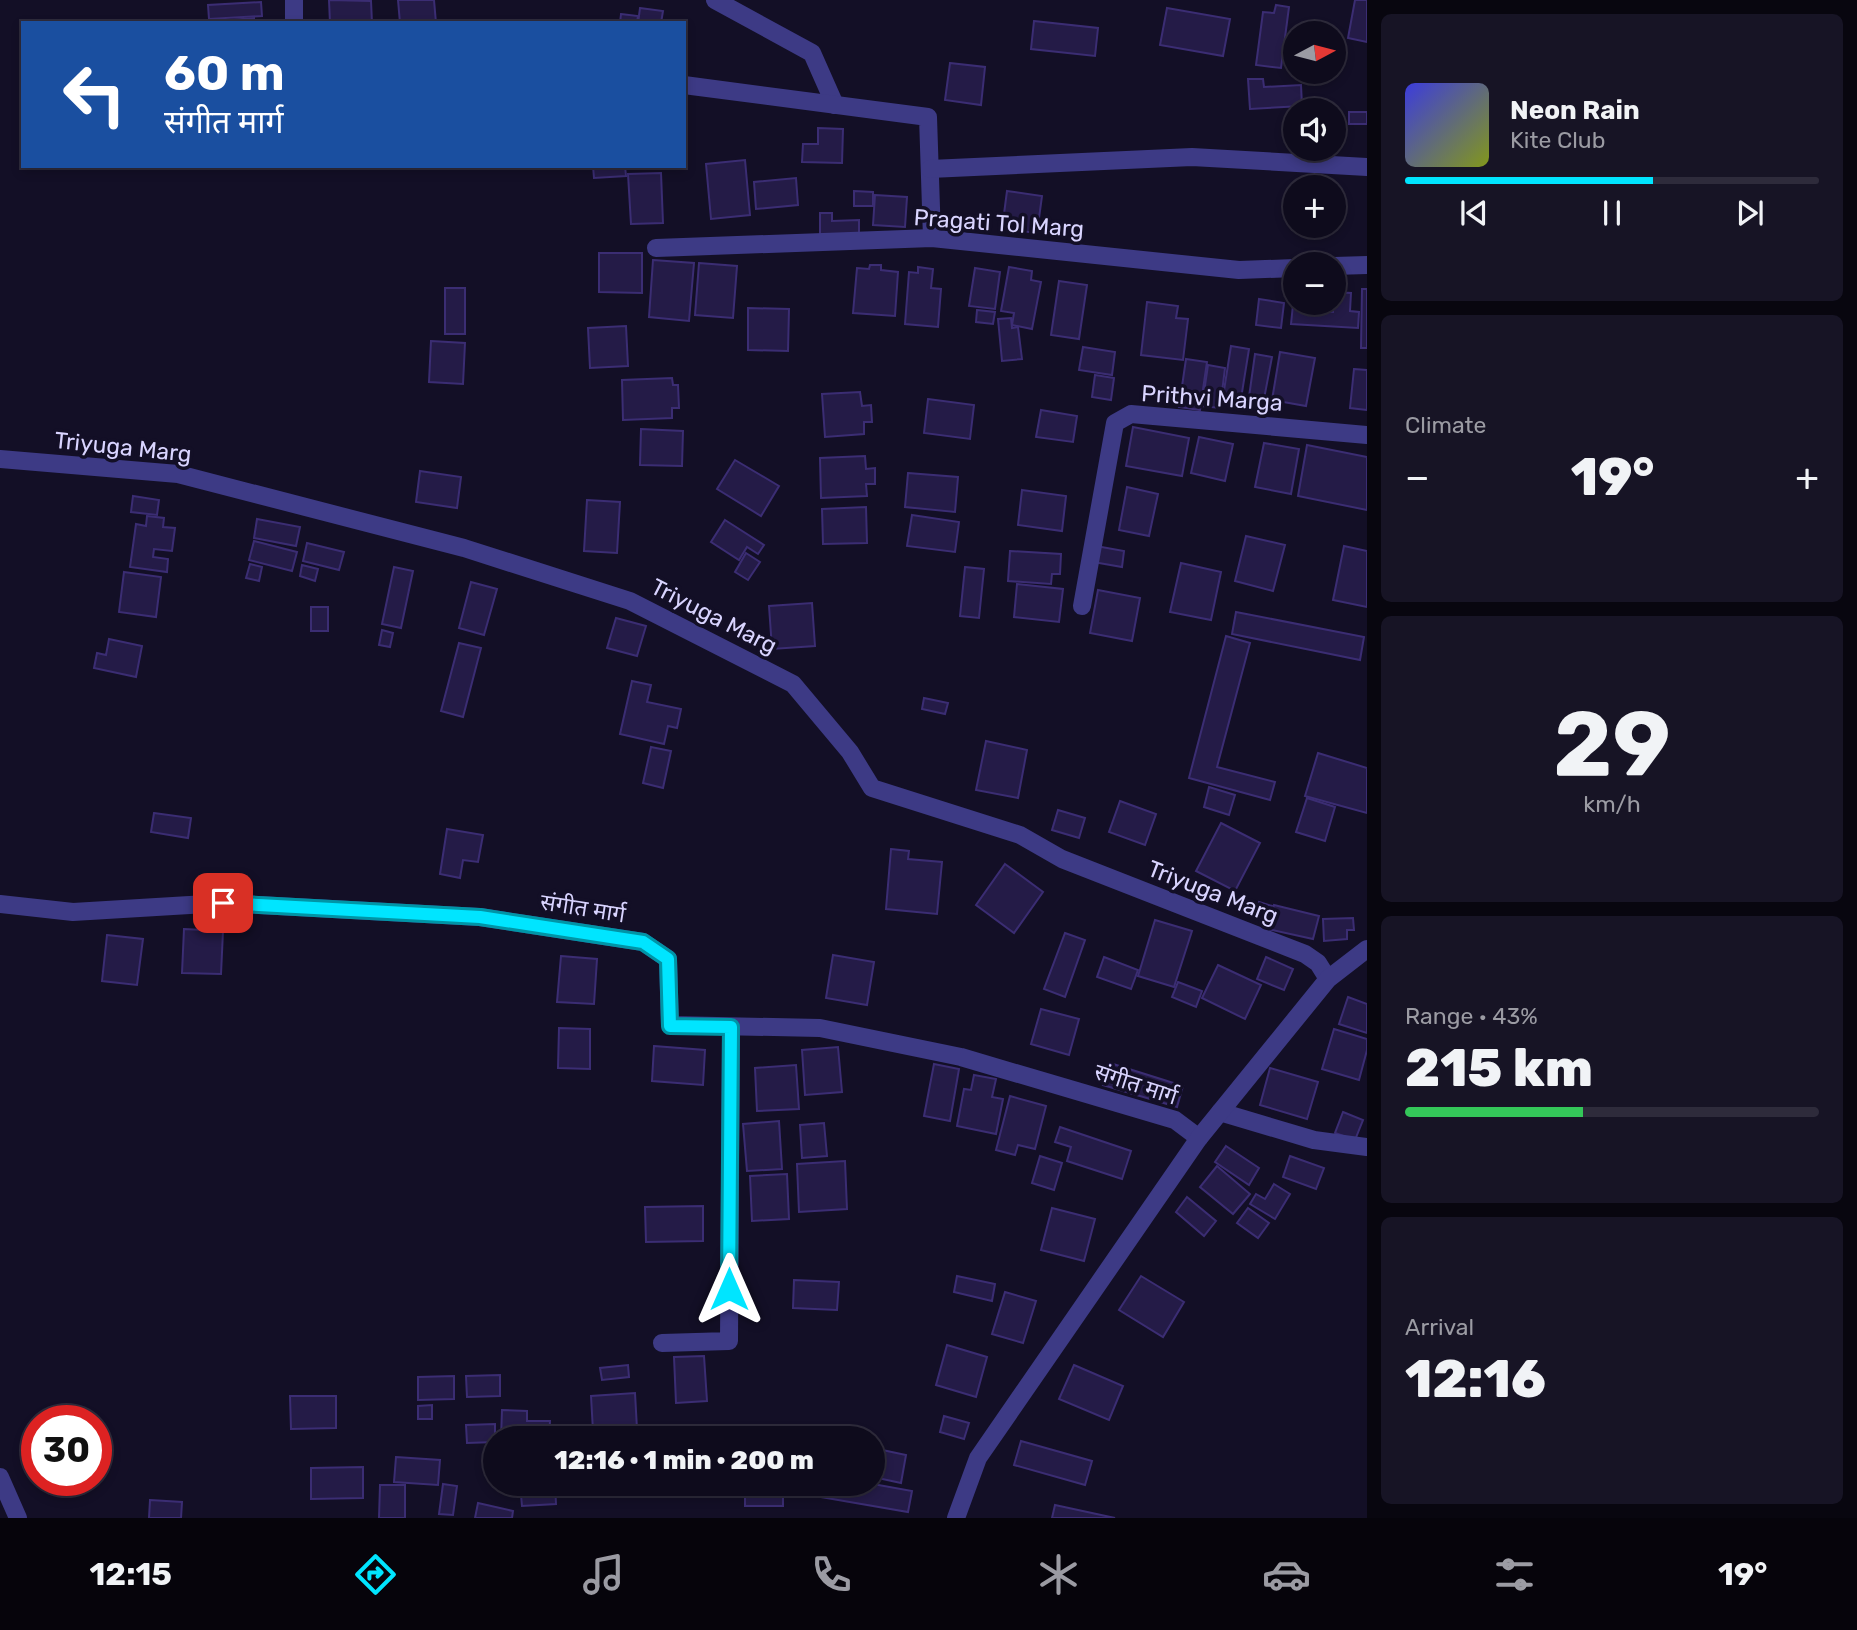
<!DOCTYPE html>
<html lang="en">
<head>
<meta charset="utf-8">
<style>
  :root { --surface:#0e0b1c; --page:#171425; --text:#f1f3f6; --muted:#9b9ba3; --line:#2e2b3b; --accent:#00e5ff }
  body { margin:0; font-family:Rubik,"Noto Sans Devanagari",sans-serif; background:var(--page); color:var(--text); height:100vh; display:flex; flex-direction:column; font-size:26px; white-space:nowrap }
  * { box-sizing:border-box; margin:0 }
  p { font-size:23px; color:var(--muted) }
  .icon { flex:none; width:38px; height:38px; fill:none; stroke:currentColor; stroke-width:2; stroke-linecap:round; stroke-linejoin:round }
  .map { position:relative; flex:1; overflow:hidden }
  .panel { display:flex; flex-direction:column; gap:14px; padding:14px; background:#08060f; width:490px }
  .panel>* { flex:none }
  .top-card { position:absolute; left:21px; top:21px; width:665px; height:147px; border-radius:0px; box-shadow:0 4px 10px #0003,0 0 0 2px var(--line); background:#1a4fa0; color:#fff; overflow:hidden }
  .needle { width:46px; rotate:83deg }
  .buttons { position:absolute; left:1283px; top:21px; display:grid; gap:14px }
  .buttons a { display:grid; place-items:center; width:63px; height:63px; border-radius:50%; background:var(--surface); box-shadow:0 4px 10px #0003,0 0 0 2px var(--line); font-size:35px }
  .speed { position:absolute; left:21px; top:1405px; display:flex; gap:14px; font-size:35px; font-weight:700; text-align:center }
  .speed>* { display:grid; place-content:center; width:91px; height:91px; border-radius:50%; background:var(--surface); box-shadow:0 4px 10px #0003,0 0 0 2px var(--line); line-height:1 }
  .speed .limit { border:10px solid #d22; background:#fff; color:#111 }
  .pin { position:absolute; display:grid; place-items:center; width:60px; height:60px; color:#fff; margin:-30px; border-radius:14px; box-shadow:0 4px 10px #0006 }
  .me { position:absolute; width:77px; margin:-38px; rotate:0deg; stroke-linejoin:round; filter:drop-shadow(0 0 5px #0008) }
  .turn { display:flex; align-items:center; gap:24px; height:147px; padding:0 28px; font-size:32px }
  .turn .icon { width:91px; height:91px; stroke-width:2.5 }
  .turn b { display:block; font-size:49px; line-height:60px }
  .big { font-size:52px; font-weight:800; line-height:1.1 }
  .panel .card { flex:1; display:flex; flex-direction:column; justify-content:center; gap:10px; min-width:0; padding:0 24px; border-radius:10px; background:var(--page) }
  .panel .dial { align-items:center; gap:0 }
  .dial b { font-size:91px; line-height:1 }
  .song { display:flex; align-items:center; gap:21px }
  .cover { width:84px; height:84px; border-radius:10px; background:linear-gradient(135deg,hsl(240 70% 55%),hsl(70 70% 35%)) }
  .played { height:7px; border-radius:4px; background:linear-gradient(90deg,var(--accent) 60%,var(--line) 60%) }
  .keys { display:flex; justify-content:space-around; direction:ltr }
  .heat { display:flex; justify-content:space-between; align-items:center; font-size:38px; direction:ltr }
  .charge { height:10px; border-radius:5px; background:linear-gradient(90deg,#34c759 43%,var(--line) 0) }
  .trip { position:absolute; left:483px; top:1426px; width:402px; height:70px; border-radius:35px; background:var(--surface); box-shadow:0 4px 10px #0003,0 0 0 2px var(--line); font-weight:800; line-height:70px; text-align:center }
  .tabs { display:flex; height:112px; justify-content:space-around; align-items:center; background:#06040b; color:var(--muted) }
  .tabs .icon { width:49px; height:49px }
  .tabs .on { color:var(--accent) }
  .tabs b { font-size:32px; color:var(--text) }
  main { display:flex; flex:1; min-height:0 }
  .map>svg:first-child { display:block }
  .building { fill:#241b47; stroke:#3b2d73; stroke-width:2 }
  .lines { fill:none; stroke-linecap:round; stroke-linejoin:round }
  .minor { stroke:#3d3a85; stroke-width:18 }
  .route-casing { stroke:#0095a6; stroke-width:18 }
  .route { stroke:#00e5ff; stroke-width:12 }
  .labels { text-anchor:middle; dominant-baseline:central; stroke-width:7; stroke-linejoin:round; paint-order:stroke }
  .street-label { font-size:23px; fill:#d9d4ff; stroke:#130f26 }
</style>
</head>
<body>
<main>
<div class="map">
<svg width="1367" height="1518" viewBox="0 0 1367 1518">
  <rect width="100%" height="100%" fill="#130f26"/>
  <g class="building">
    <path d="M329 0 371 1 372 23H330Z"/>
    <path d="M398 0H434L436 23H400Z"/>
    <path d="M1355 0H1367V42L1348 38Z"/>
    <path d="M261 2 262 16 209 19 208 5Z"/>
    <path d="M1276 5 1289 7 1281 68 1256 65 1263 12 1274 13Z"/>
    <path d="M640 8 663 11 661 23H638Z"/>
    <path d="M1167 8 1230 19 1223 56 1160 45Z"/>
    <path d="M621 14 638 16 637 23H620Z"/>
    <path d="M254 18V23H218V21Z"/>
    <path d="M1034 21 1098 28 1095 56 1031 49Z"/>
    <path d="M950 63 985 67 981 105 945 100Z"/>
    <path d="M1248 79H1263L1264 87 1301 85 1302 106 1250 109Z"/>
    <rect x="1349" y="112" width="18" height="12"/>
    <path d="M818 128 843 129 842 163 802 162 803 144H818Z"/>
    <path d="M745 160 750 215 711 219 706 164Z"/>
    <path d="M593 166H625L626 176 594 178Z"/>
    <path d="M661 173 663 223 631 224 628 174Z"/>
    <path d="M796 178 798 205 756 209 754 182Z"/>
    <path d="M854 191 873 192V206H854Z"/>
    <path d="M1007 191 1042 196 1037 233 1002 229Z"/>
    <path d="M875 195 907 197 905 227 873 225Z"/>
    <path d="M820 213H832V221L859 220V234H820Z"/>
    <path d="M599 253H642V293L599 292Z"/>
    <path d="M653 260 694 263 689 321 649 317Z"/>
    <path d="M699 263 737 266 733 318 695 315Z"/>
    <path d="M870 265H881V270L898 272 895 316 853 313 857 268 869 269Z"/>
    <path d="M918 267 933 269 931 288 941 289 938 327 905 324 909 272 918 273Z"/>
    <path d="M1009 267 1032 271 1031 280 1041 282 1032 329 1012 325 1014 313 1001 311Z"/>
    <path d="M975 268 1000 272 995 309 969 306Z"/>
    <path d="M1059 281 1087 285 1079 339 1051 335Z"/>
    <rect x="445" y="288" width="20" height="46"/>
    <path d="M1362 289H1367V348H1361Z"/>
    <path d="M1334 292 1351 293 1350 311 1359 312 1358 328 1291 324 1294 295 1295 303H1317L1316 311 1333 312Z"/>
    <path d="M1259 299 1284 303 1281 328 1256 325Z"/>
    <path d="M1147 302 1178 306 1176 318 1188 319 1183 360 1141 355Z"/>
    <path d="M748 308 789 309 788 351 748 350Z"/>
    <path d="M977 310 995 312 993 324 976 322Z"/>
    <path d="M1011 318 1012 328 1018 327 1022 359 1002 361 998 319Z"/>
    <path d="M626 326 628 366 590 368 588 328Z"/>
    <path d="M431 341 465 343 463 384 429 382Z"/>
    <path d="M1231 346 1249 349 1240 405 1222 403Z"/>
    <path d="M1083 347 1115 352 1112 375 1079 370Z"/>
    <path d="M1280 352 1315 358 1306 406 1272 400Z"/>
    <path d="M1255 354 1272 357 1264 399 1249 397Z"/>
    <path d="M1186 359 1207 362 1200 410 1179 407Z"/>
    <path d="M1208 365 1225 368 1220 408 1202 406Z"/>
    <path d="M1354 369 1367 370V410L1350 408Z"/>
    <path d="M1095 375 1114 378 1111 400 1092 397Z"/>
    <path d="M672 378 673 385H678L679 408H672V418L623 420 622 380Z"/>
    <path d="M860 392 862 406 871 405 872 422H864V434L825 437 822 394Z"/>
    <path d="M928 399 974 405 970 439 924 433Z"/>
    <path d="M1041 410 1077 416 1073 442 1036 437Z"/>
    <path d="M1133 427 1189 438 1182 476 1126 466Z"/>
    <path d="M641 429 683 431 682 466 640 465Z"/>
    <path d="M1199 437 1233 444 1225 481 1191 473Z"/>
    <path d="M1264 443 1299 449 1291 494 1255 487Z"/>
    <path d="M1307 445 1367 457V510L1298 496Z"/>
    <path d="M865 456 866 469 875 468V484H866L867 496 821 498 820 458Z"/>
    <path d="M735 460 779 486 761 516 717 489Z"/>
    <path d="M420 471 461 477 457 508 416 502Z"/>
    <path d="M908 473 958 477 955 512 905 507Z"/>
    <path d="M1127 487 1158 494 1149 536 1119 530Z"/>
    <path d="M1022 490 1066 496 1062 531 1018 525Z"/>
    <path d="M133 496 159 500 157 515 131 512Z"/>
    <path d="M587 500 620 502 617 553 584 551Z"/>
    <path d="M866 507 867 543 823 544 822 509Z"/>
    <path d="M912 515 959 522 955 552 907 546Z"/>
    <path d="M147 516 164 518 163 527 175 528 172 551 154 549 153 557 168 559 167 572 130 567 136 524 146 526Z"/>
    <path d="M257 519 300 527 296 546 254 538Z"/>
    <path d="M725 520 764 545 758 554 747 547 739 560 711 542Z"/>
    <path d="M1246 536 1285 545 1273 591 1235 581Z"/>
    <path d="M254 541 297 552 292 571 249 560Z"/>
    <path d="M307 543 344 552 339 570 303 561Z"/>
    <path d="M1096 546 1124 551 1122 567 1093 562Z"/>
    <path d="M1344 546 1367 551V607L1333 600Z"/>
    <path d="M1010 551 1061 554 1060 574H1052L1051 584 1008 581Z"/>
    <path d="M746 553 760 562 748 580 735 572Z"/>
    <path d="M1181 563 1221 572 1211 620 1170 612Z"/>
    <path d="M250 564 262 567 259 581 246 578Z"/>
    <path d="M302 565 318 569 315 581 300 576Z"/>
    <path d="M394 567 413 571 401 628 382 624Z"/>
    <path d="M965 567 984 569 979 618 960 616Z"/>
    <path d="M124 572 161 577 156 617 119 612Z"/>
    <path d="M471 582 497 589 484 635 459 628Z"/>
    <path d="M1017 584 1063 589 1059 622 1014 617Z"/>
    <path d="M1098 590 1140 598 1132 641 1090 633Z"/>
    <path d="M812 603 815 646 772 649 769 606Z"/>
    <rect x="311" y="607" width="17" height="24"/>
    <path d="M1236 612 1364 637 1360 660 1232 634Z"/>
    <path d="M616 618 646 626 637 656 607 648Z"/>
    <path d="M382 630 393 633 390 647 379 645Z"/>
    <path d="M1226 636 1250 643 1217 767 1275 782 1270 800 1189 778Z"/>
    <path d="M109 639 142 646 136 677 94 668 97 653 106 655Z"/>
    <path d="M459 643 481 648 463 717 441 711Z"/>
    <path d="M632 681 651 685 647 702 681 709 677 728 668 726 664 744 620 734Z"/>
    <path d="M924 698 948 703 945 714 922 709Z"/>
    <path d="M986 741 1027 750 1018 798 976 790Z"/>
    <path d="M651 747 671 751 663 788 643 783Z"/>
    <path d="M1318 753 1367 768V813L1305 796Z"/>
    <path d="M1209 787 1235 795 1229 815 1204 807Z"/>
    <path d="M1307 798 1335 807 1325 841 1296 832Z"/>
    <path d="M1120 801 1156 814 1145 845 1109 832Z"/>
    <path d="M1058 810 1085 818 1079 838 1052 830Z"/>
    <path d="M154 813 191 818 188 838 151 832Z"/>
    <path d="M1221 823 1260 843 1235 891 1196 871Z"/>
    <path d="M447 829 483 835 478 862 463 860 460 878 440 874Z"/>
    <path d="M891 849 909 851 908 859 942 862 937 914 886 909Z"/>
    <path d="M1005 864 1043 892 1014 933 976 905Z"/>
    <path d="M1259 902 1272 906 1268 921 1255 918Z"/>
    <path d="M1274 905 1319 916 1313 939 1268 929Z"/>
    <path d="M1353 918 1354 930H1347V939L1324 941 1323 919Z"/>
    <path d="M1155 920 1192 931 1174 987 1138 976Z"/>
    <path d="M184 929 223 931 221 974 182 973Z"/>
    <path d="M1065 933 1085 940 1065 997 1044 989Z"/>
    <path d="M107 935 143 939 137 985 102 981Z"/>
    <path d="M833 955 874 962 867 1005 826 998Z"/>
    <path d="M561 956 597 959 594 1004 557 1002Z"/>
    <path d="M1104 957 1138 970 1131 989 1097 977Z"/>
    <path d="M1266 957 1293 969 1284 990 1257 979Z"/>
    <path d="M1218 965 1261 985 1245 1019 1202 998Z"/>
    <path d="M1178 982 1202 991 1196 1007 1172 997Z"/>
    <path d="M1348 997 1367 1004V1033L1339 1024Z"/>
    <path d="M1041 1009 1079 1019 1069 1055 1031 1044Z"/>
    <path d="M559 1028 590 1029V1069L558 1068Z"/>
    <path d="M1334 1029 1367 1039V1050L1359 1080 1322 1069Z"/>
    <path d="M654 1046 705 1050 703 1085 652 1081Z"/>
    <path d="M838 1047 842 1092 805 1095 802 1050Z"/>
    <path d="M1110 1063 1183 1086 1177 1107 1103 1085Z"/>
    <path d="M934 1064 959 1069 950 1121 924 1116Z"/>
    <path d="M796 1065 799 1109 757 1111 755 1068Z"/>
    <path d="M1270 1068 1318 1082 1307 1119 1260 1105Z"/>
    <path d="M974 1075 996 1079 992 1097 1003 1099 996 1134 957 1126 964 1089 971 1090Z"/>
    <path d="M1010 1096 1046 1106 1035 1149 1018 1145 1015 1155 996 1150Z"/>
    <path d="M1343 1112 1363 1120 1355 1140 1335 1133Z"/>
    <path d="M779 1121 782 1169 747 1171 743 1124Z"/>
    <path d="M824 1123 827 1156 802 1158 800 1125Z"/>
    <path d="M1060 1127 1131 1151 1122 1179 1067 1161 1071 1147 1055 1142Z"/>
    <path d="M1226 1146 1259 1168 1249 1185 1215 1162Z"/>
    <path d="M1040 1156 1062 1163 1054 1190 1032 1183Z"/>
    <path d="M1290 1156 1324 1168 1316 1189 1283 1177Z"/>
    <path d="M845 1161 847 1209 799 1212 797 1164Z"/>
    <path d="M1217 1166 1250 1194 1233 1214 1200 1187Z"/>
    <path d="M787 1174 789 1219 752 1221 750 1176Z"/>
    <path d="M1274 1184 1290 1194 1275 1219 1250 1204 1256 1194 1265 1199Z"/>
    <path d="M1187 1197 1216 1221 1204 1236 1176 1212Z"/>
    <path d="M703 1206V1241L646 1242 645 1207Z"/>
    <path d="M1052 1208 1095 1219 1084 1261 1041 1250Z"/>
    <path d="M1248 1208 1269 1223 1258 1238 1237 1223Z"/>
    <path d="M957 1276 995 1284 992 1301 954 1292Z"/>
    <path d="M1141 1276 1184 1302 1163 1337 1119 1310Z"/>
    <path d="M794 1280 839 1282 837 1310 793 1308Z"/>
    <path d="M1005 1292 1036 1301 1023 1343 992 1334Z"/>
    <path d="M947 1345 987 1357 976 1397 936 1385Z"/>
    <path d="M704 1356 707 1401 676 1403 674 1357Z"/>
    <path d="M628 1365 629 1377 602 1380 600 1368Z"/>
    <path d="M1074 1365 1123 1386 1109 1420 1059 1399Z"/>
    <path d="M500 1375V1396L467 1397 466 1376Z"/>
    <path d="M454 1376V1399L418 1400V1377Z"/>
    <path d="M635 1393 637 1429 593 1431 591 1396Z"/>
    <path d="M290 1396H336V1428L291 1429Z"/>
    <path d="M432 1405V1419H418V1406Z"/>
    <path d="M502 1410 527 1411V1421H550L549 1438H501Z"/>
    <path d="M944 1416 969 1423 964 1439 940 1432Z"/>
    <path d="M495 1424V1442L467 1443 466 1425Z"/>
    <path d="M1021 1441 1092 1461 1085 1485 1014 1465Z"/>
    <path d="M873 1448 906 1455 901 1483 873 1477Z"/>
    <path d="M396 1457 440 1460 438 1485 394 1482Z"/>
    <path d="M363 1467V1498L311 1499V1468Z"/>
    <path d="M443 1484 457 1486 453 1515 439 1514Z"/>
    <path d="M520 1484H555L556 1504 522 1506Z"/>
    <rect x="745" y="1484" width="38" height="22"/>
    <path d="M804 1484H873L912 1491 908 1512 803 1494Z"/>
    <path d="M380 1485H405V1518H379Z"/>
    <path d="M150 1500 182 1502 181 1518H149Z"/>
    <path d="M478 1503 513 1511 512 1518H475Z"/>
    <path d="M1055 1505 1115 1518H1052Z"/>
  </g>
  <g class="lines">
    <g class="minor">
      <path d="M715 0 812 53 835 105"/>
      <path d="M294 23V0"/>
      <path d="M684 85 928 117 932 238"/>
      <path d="M930 169 1192 157 1367 167"/>
      <path d="M656 248 932 238 1239 270 1295 268"/>
      <path d="M1334 266 1367 265"/>
      <path d="M0 459 178 474 464 548 630 601 793 684 850 752 872 788 1020 835 1062 859 1305 954 1318 963 1328 979"/>
      <path d="M1082 606 1115 423 1131 414 1367 435"/>
      <path d="M0 904 73 912 223 903 480 917 643 942 668 959 670 1025 820 1028 961 1057 1175 1120 1199 1138"/>
      <path d="M1220 1112 1314 1140 1367 1147"/>
      <path d="M662 1343 729 1341 731 1027"/>
      <path d="M0 1477 18 1518"/>
      <path d="M956 1518 978 1458 1199 1138 1328 979 1367 949"/>
    </g>
  </g>
  <g class="lines">
    <defs>
      <path id="route" d="M223 903 480 917 643 942 668 959 670 1026 731 1027 729 1289"/>
    </defs>
    <use href="#route" class="route-casing"/>
    <use href="#route" class="route"/>
  </g>
  <g class="labels">
    <g class="street-label">
      <text transform="translate(999 223) rotate(4)">Pragati Tol Marg</text>
      <text transform="translate(1212 398) rotate(4)">Prithvi Marga</text>
      <text transform="translate(123 447) rotate(6)">Triyuga Marg</text>
      <text transform="translate(714 616) rotate(27)">Triyuga Marg</text>
      <text transform="translate(1213 892) rotate(21)">Triyuga Marg</text>
      <text transform="translate(583 908) rotate(9)">संगीत मार्ग</text>
      <text transform="translate(1136 1084) rotate(18)">संगीत मार्ग</text>
    </g>
  </g>
</svg>
<div class="buttons">
<a><svg class="needle" viewBox="-14 -14 28 28"><path d="M0-13l5 13h-10z" fill="#e53935"/><path d="M0 13l5-13h-10z" fill="#9b9ba3"/></svg></a>
<a><svg class="icon" aria-label="sound" viewBox="0 0 24 24"><path d="M4 9h4l5-4v14l-5-4H4zM17 9q2 3 0 6"/></svg></a>
<a>+</a>
<a>−</a>
</div>
<div class="speed"><div class="limit">30</div></div>
<div class="pin" style="left:223px;top:903px;background:#d93025"><svg class="icon" aria-label="arrive" viewBox="0 0 24 24"><path d="M6 21V4h12l-3 4 3 4H6"/></svg></div>
<svg class="me" style="left:729px;top:1289px" viewBox="-20 -20 40 40"><path d="M0-17L14 15 0 8-14 15z" fill="#00e5ff" stroke="#fff" stroke-width="4"/></svg>
<div class="trip">12:16 · 1 min · 200 m</div>
<div class="top-card">
<div class="turn"><svg class="icon" aria-label="left" viewBox="0 0 24 24"><path d="M17 20v-9H6M10 6l-5 5 5 5"/></svg><div><b>60 m</b>संगीत मार्ग</div></div>
</div>
</div>
<section class="panel">
<div class="card">
<div class="song"><i class="cover"></i><div><b>Neon Rain</b><p>Kite Club</p></div></div>
<div class="played"></div>
<div class="keys"><svg class="icon" aria-label="previous" viewBox="0 0 24 24"><path d="M18 5L8 12l10 7zM5 5v14"/></svg><svg class="icon" aria-label="pause" viewBox="0 0 24 24"><path d="M8 5v14M16 5v14"/></svg><svg class="icon" aria-label="next" viewBox="0 0 24 24"><path d="M6 5l10 7-10 7zM19 5v14"/></svg></div>
</div>
<div class="card"><p>Climate</p>
<div class="heat"><a>−</a><b class="big">19°</b><a>+</a></div>
</div>
<div class="card dial"><b>29</b><p>km/h</p></div>
<div class="card"><p>Range · 43%</p><b class="big">215 km</b><div class="charge"></div></div>
<div class="card"><p>Arrival</p><b class="big">12:16</b></div>
</section>
</main>
<nav class="tabs">
<b>12:15</b>
<svg class="icon on" aria-label="directions" viewBox="0 0 24 24"><path d="M12 3l9 9-9 9-9-9zM9 14v-3h6M13 9l2 2-2 2"/></svg>
<svg class="icon" aria-label="music" viewBox="0 0 24 24"><path d="M9 18V5l10-2v13"/><circle cx="6" cy="18" r="3"/><circle cx="16" cy="16" r="3"/></svg>
<svg class="icon" aria-label="phone" viewBox="0 0 24 24"><path d="M5 4h4l2 5-3 2q2 4 5 5l2-3 5 2v4C11 20 4 13 5 4z"/></svg>
<svg class="icon" aria-label="climate" viewBox="0 0 24 24"><path d="M12 3v18M4 7l16 10M4 17L20 7"/></svg>
<svg class="icon" aria-label="car" viewBox="0 0 24 24"><path d="M5 17H2v-5l4-1 3-4h7l3 4 3 1v5h-3M9 17h6M6 11h13"/><circle cx="7" cy="17" r="2"/><circle cx="17" cy="17" r="2"/></svg>
<svg class="icon" aria-label="filters" viewBox="0 0 24 24"><path d="M4 7h16M4 17h16"/><circle cx="9" cy="7" r="2"/><circle cx="15" cy="17" r="2"/></svg>
<b>19°</b>
</nav>
</body>
</html>
